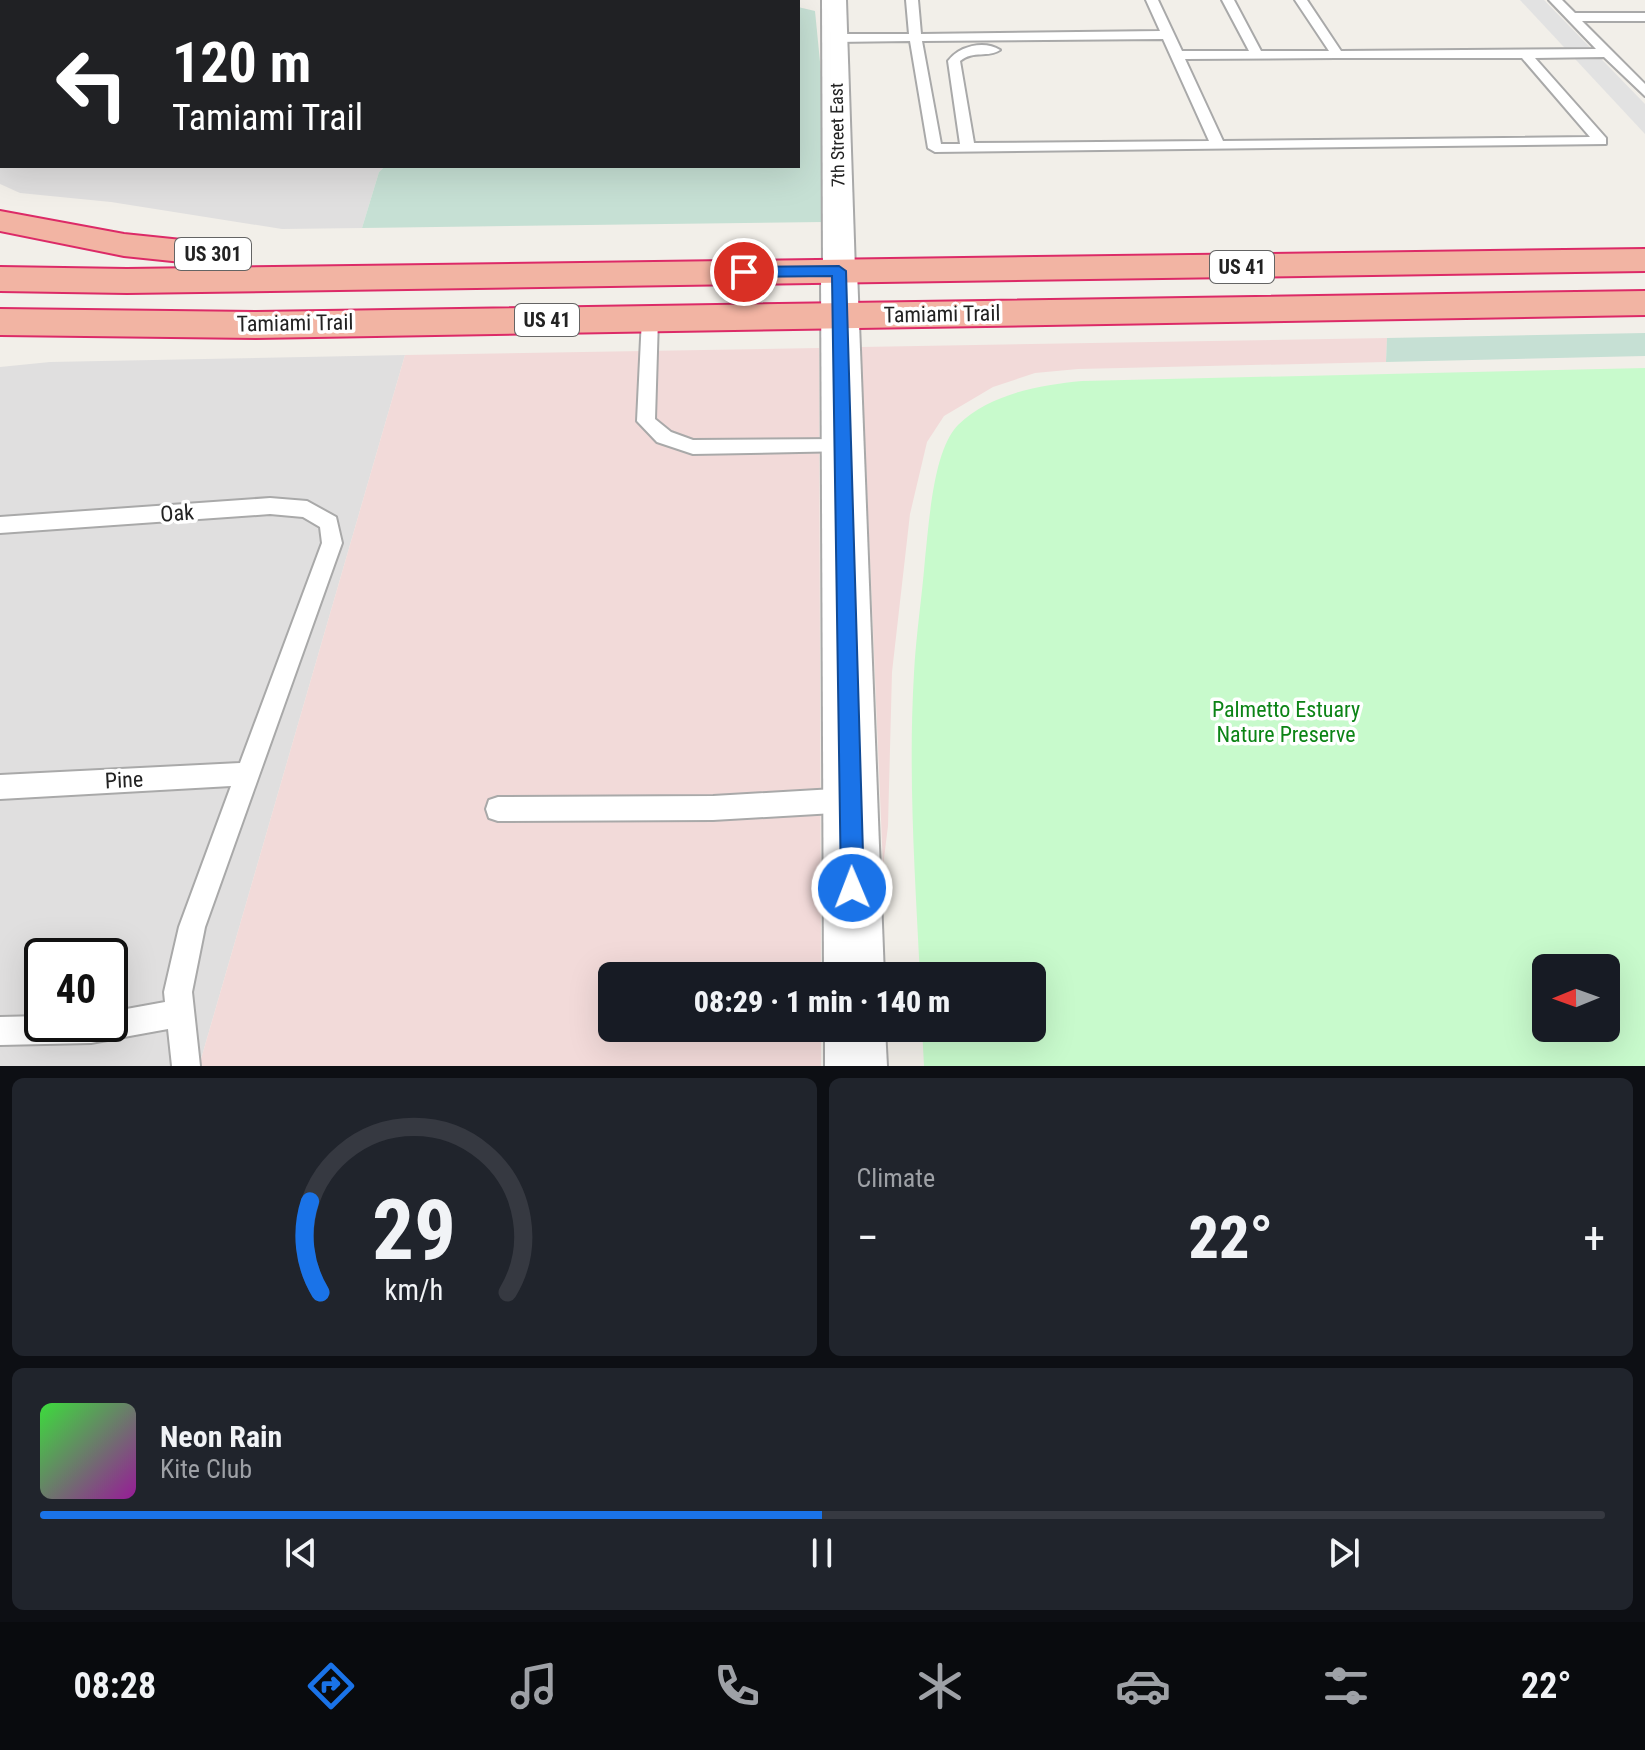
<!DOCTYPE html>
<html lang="en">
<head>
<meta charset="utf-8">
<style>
  :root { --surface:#171b24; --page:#20242c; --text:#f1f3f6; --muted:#9ea1a6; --line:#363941; --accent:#1a73e8 }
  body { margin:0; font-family:"Roboto Condensed",sans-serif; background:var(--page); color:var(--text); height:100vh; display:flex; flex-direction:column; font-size:30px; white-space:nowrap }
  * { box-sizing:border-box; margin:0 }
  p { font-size:26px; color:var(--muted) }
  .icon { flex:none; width:44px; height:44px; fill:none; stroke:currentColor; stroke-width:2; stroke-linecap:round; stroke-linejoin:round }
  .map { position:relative; height:1066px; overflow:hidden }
  .details { display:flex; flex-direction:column; gap:12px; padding:12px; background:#0d0f14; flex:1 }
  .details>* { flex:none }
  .hud { position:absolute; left:0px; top:0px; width:800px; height:168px; box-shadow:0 8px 32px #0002; background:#202124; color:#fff; overflow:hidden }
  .needle { width:52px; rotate:269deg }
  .controls { position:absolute; left:1532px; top:954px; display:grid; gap:16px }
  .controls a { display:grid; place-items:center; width:88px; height:88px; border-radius:12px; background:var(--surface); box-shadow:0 8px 32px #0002; font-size:40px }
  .speed { position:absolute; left:24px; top:938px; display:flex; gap:16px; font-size:40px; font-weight:700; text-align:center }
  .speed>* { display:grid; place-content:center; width:104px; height:104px; border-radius:50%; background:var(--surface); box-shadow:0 8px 32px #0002; line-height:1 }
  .speed .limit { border:4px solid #111; border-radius:12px; background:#fff; color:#111 }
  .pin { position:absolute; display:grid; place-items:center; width:68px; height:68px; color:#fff; margin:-34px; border:4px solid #fff; border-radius:50%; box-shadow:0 2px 8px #0007 }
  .me { position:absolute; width:88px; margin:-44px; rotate:359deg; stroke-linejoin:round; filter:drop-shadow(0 0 6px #0008) }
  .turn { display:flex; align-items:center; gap:28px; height:168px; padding:0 40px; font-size:36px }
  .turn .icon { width:104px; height:104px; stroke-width:2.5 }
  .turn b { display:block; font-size:56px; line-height:68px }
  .big { font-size:60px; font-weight:800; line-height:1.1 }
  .details .card { flex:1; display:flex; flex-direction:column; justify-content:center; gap:12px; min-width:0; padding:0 28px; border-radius:12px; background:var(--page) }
  .details .dial { align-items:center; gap:0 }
  .dial svg { height:208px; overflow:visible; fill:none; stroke:var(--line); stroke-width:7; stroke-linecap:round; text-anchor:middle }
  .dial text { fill:var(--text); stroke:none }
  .song { display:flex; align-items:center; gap:24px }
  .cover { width:96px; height:96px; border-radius:12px; background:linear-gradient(135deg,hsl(120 70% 55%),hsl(300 70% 35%)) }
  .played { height:8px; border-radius:4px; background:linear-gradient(90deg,var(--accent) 50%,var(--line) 50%) }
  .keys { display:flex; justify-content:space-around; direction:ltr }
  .heat { display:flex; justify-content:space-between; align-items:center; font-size:44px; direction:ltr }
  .details .tiles { flex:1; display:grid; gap:12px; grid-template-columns:1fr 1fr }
  .card:last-child { grid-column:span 2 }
  .trip { position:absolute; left:598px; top:962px; width:448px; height:80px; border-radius:12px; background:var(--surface); box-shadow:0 8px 32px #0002; font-weight:800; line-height:80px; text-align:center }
  .dock { display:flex; height:128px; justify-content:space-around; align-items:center; background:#090b0e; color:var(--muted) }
  .dock .icon { width:56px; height:56px }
  .dock .selected { color:var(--accent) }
  .dock b { font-size:36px; color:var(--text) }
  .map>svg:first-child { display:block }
  .residential { fill:#e0dfdf; fill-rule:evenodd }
  .commercial { fill:#f2dad9 }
  .wetland { fill:#c6e0d4 }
  .park { fill:#c8facc; fill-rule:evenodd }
  .parking { fill:#e2e2e2 }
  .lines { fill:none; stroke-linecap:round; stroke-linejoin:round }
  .service-casing { stroke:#a9a9a9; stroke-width:4 }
  .minor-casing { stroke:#a9a9a9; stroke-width:4 }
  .tertiary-casing { stroke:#a9a9a9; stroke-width:4 }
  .trunk-casing { stroke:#dc2a67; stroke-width:4 }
  .service { fill:#fff; fill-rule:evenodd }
  .minor { fill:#fff; fill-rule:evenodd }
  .tertiary { fill:#fff; fill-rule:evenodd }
  .trunk { fill:#f2b4a3; fill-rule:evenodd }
  .route { fill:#1a73e8; stroke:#114b97; stroke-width:2 }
  .labels { text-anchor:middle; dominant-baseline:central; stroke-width:7; stroke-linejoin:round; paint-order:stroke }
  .far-street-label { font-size:18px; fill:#222; stroke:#fff }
  .shield { fill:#fff; stroke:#646464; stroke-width:2 }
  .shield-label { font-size:20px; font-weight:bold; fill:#222 }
  .street-label { font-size:22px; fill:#222; stroke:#fff }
  .park-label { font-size:22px; fill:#0c8416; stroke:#fff }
</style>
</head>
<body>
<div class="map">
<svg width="1645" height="1066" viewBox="0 0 1645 1066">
  <rect width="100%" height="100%" fill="#f2efe9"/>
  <g class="residential">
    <path d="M0 0H232L2 2V166H385L379 172 362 228 282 229 111 202 20 193 0 184Z"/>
    <path d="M322 0H623L321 2Z"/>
    <path d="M405 355 199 1066H0V367L50 362ZM42 956H110V1024H42Z"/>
  </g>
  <g class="commercial">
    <path d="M1387 338 1386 362 1078 369 1035 373 993 387 944 416 927 442 910 514 892 672 888 826 883 866 861 347Z"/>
    <path d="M819 348 821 976H612V1028H821V1066H199L405 355Z"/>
  </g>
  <g class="wetland">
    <path d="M798 7 815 11 821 72 823 222 362 228 379 172 385 166H798Z"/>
    <path d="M1645 333V356L1386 362 1387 338Z"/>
  </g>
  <path class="park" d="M1645 368V1066H924L922 1028H1032V976H920C915 876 908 774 914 673 916 635 922 597 925 559 929 524 933 450 958 425 990 394 1039 385 1082 381ZM1546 968H1606V1028H1546Z"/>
  <path class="parking" d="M1520 0H1544L1645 104V134Z"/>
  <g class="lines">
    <defs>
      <g id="service">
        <path d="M906 0H918L921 34 1160 31 1146 0H1158L1182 51H1249L1222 0H1234L1261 51H1329L1295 0H1307L1341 51 1596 49 1549 0H1562L1575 13H1645V21H1582L1645 84V96L1604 57 1535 58 1606 138V144L935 152 928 148 910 41 835 42 829 38 835 34H909ZM1163 39 1209 141 974 143 960 61C973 50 989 58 1000 50 984 40 959 46 948 61L960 144H941L922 41ZM1336 58H1522L1590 137 1223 141 1185 59Z"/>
        <path d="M650 312 658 318 655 419 671 432 693 440 843 439 852 446 850 451 693 454 657 442 637 421 642 318Z"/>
        <path d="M270 498 307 501 336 517 342 543 205 927 192 992 200 1066H172L168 1029 91 1043 0 1045V1017L42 1016V1024H110V1012L165 1002 164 992 179 927 231 786 0 799V775L240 763 322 543 320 527 303 517 270 514 0 533V517Z"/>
        <path d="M851 788 860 792 863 800 860 808 851 812 713 820 498 821 489 818 486 809 489 800 498 797 713 796Z"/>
      </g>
      <g id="minor">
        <path d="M64 0H89L64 2Z"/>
        <path d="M822 0H846L855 271 850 278 839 281 828 278 823 271Z"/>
        <rect x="0" y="92" width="2" height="17"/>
      </g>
      <g id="tertiary">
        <path d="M839 260 851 263 857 271 884 976H824L821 271 827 263Z"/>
        <path d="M825 1028H885L887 1066H825Z"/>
      </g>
      <g id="trunk">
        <path d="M0 211 124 234 230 245 242 248 247 256 242 264 230 267 124 256 0 231Z"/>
        <path d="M1645 249V271L127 293 0 291V267L127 269Z"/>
        <path d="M1645 291V315L256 338 0 335V309L256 312Z"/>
      </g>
    </defs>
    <use href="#service" class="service-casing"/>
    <use href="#minor" class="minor-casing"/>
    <use href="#tertiary" class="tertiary-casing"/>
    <use href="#trunk" class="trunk-casing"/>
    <use href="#service" class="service"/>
    <use href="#minor" class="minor"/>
    <use href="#tertiary" class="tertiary"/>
    <use href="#trunk" class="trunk"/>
  </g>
  <path class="route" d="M839 266 846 271 864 888 861 896 852 900 844 896 841 888 832 276 744 277 737 272 744 267Z"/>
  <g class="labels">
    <g class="far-street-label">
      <text transform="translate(837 135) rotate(-91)">7th Street East</text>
    </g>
    <g class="shield">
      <rect x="175" y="238" width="76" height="32" rx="6"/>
      <rect x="1210" y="251" width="64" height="32" rx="6"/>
      <rect x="515" y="304" width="64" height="32" rx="6"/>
    </g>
    <g class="shield-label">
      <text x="213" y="254">US 301</text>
      <text x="1242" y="267">US 41</text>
      <text x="547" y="320">US 41</text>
    </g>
    <g class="street-label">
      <text transform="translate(942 314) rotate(-1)">Tamiami Trail</text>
      <text transform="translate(295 323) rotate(-1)">Tamiami Trail</text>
      <text transform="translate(177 513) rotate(-4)">Oak</text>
      <text transform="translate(124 780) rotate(-3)">Pine</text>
    </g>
    <g class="park-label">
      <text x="1286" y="709">Palmetto Estuary<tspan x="1286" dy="25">Nature Preserve</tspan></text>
    </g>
  </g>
</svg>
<div class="controls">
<a><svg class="needle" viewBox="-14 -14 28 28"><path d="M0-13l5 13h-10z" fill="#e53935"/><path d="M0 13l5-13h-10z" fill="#9ea1a6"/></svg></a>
</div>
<div class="speed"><div class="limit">40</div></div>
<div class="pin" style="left:744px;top:272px;background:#d93025"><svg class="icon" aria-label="arrive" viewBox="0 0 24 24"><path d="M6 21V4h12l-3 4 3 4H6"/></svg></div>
<svg class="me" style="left:852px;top:888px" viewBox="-20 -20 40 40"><circle r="17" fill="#1a73e8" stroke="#fff" stroke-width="3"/><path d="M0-11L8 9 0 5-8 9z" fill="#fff"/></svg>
<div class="trip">08:29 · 1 min · 140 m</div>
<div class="hud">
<div class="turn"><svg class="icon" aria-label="left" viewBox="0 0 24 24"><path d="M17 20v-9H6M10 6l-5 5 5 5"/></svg><div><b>120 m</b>Tamiami Trail</div></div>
</div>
</div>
<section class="details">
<div class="tiles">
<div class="card dial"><svg viewBox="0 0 100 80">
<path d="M14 69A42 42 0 1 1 86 69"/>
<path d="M14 69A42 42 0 0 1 10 34" stroke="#1a73e8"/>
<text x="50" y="56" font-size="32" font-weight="700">29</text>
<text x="50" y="72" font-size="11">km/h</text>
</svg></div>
<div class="card"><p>Climate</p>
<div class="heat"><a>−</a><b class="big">22°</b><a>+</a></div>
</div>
<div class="card">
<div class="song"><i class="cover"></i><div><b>Neon Rain</b><p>Kite Club</p></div></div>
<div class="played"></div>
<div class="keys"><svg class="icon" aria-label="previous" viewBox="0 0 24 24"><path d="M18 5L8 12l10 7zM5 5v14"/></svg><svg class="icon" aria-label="pause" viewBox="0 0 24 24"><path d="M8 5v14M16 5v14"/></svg><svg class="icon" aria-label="next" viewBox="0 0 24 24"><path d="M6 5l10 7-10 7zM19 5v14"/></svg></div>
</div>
</div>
</section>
<nav class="dock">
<b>08:28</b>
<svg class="icon selected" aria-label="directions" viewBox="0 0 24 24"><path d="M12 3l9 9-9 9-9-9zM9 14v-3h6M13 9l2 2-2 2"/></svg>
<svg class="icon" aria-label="music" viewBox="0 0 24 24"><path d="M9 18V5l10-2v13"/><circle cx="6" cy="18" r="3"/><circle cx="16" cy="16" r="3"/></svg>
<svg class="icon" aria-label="phone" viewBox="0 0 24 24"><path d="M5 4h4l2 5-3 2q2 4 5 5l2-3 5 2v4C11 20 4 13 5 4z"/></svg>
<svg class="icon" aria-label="climate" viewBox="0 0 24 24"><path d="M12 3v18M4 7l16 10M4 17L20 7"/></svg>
<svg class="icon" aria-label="car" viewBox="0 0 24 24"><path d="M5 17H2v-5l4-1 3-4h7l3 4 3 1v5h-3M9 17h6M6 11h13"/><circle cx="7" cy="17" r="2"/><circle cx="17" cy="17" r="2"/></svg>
<svg class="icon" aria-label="filters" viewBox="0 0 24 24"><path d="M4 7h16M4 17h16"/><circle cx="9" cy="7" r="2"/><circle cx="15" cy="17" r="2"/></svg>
<b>22°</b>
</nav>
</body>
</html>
